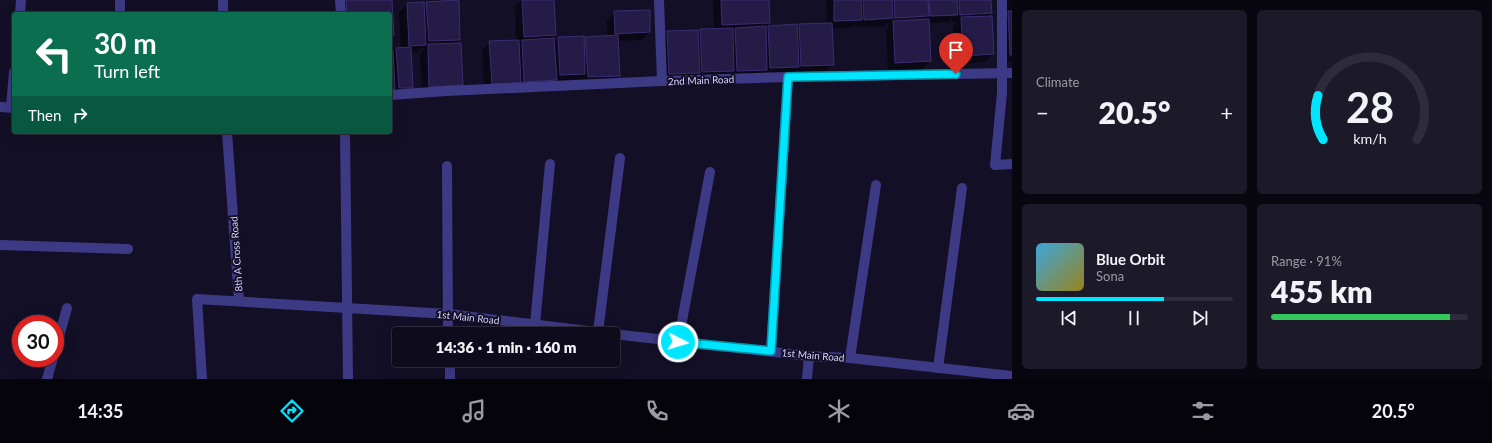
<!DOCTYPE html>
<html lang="en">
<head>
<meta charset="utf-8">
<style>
  :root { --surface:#0e0b1c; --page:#1c1929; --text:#f1f3f6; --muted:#9b9ba3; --line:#2e2b3b; --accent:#00e5ff }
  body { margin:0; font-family:Lato,sans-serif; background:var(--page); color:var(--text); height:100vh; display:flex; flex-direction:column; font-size:15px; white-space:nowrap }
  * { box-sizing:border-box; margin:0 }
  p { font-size:13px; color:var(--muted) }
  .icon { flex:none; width:22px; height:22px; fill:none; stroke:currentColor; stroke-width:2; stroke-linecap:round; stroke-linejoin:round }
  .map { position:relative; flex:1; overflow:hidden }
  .details { display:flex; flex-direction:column; gap:10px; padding:10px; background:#08060f; width:480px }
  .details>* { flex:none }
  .guide { position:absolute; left:12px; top:12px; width:380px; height:122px; border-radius:4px; box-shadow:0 4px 16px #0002,0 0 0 1px var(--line); background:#0b6e4f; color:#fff; overflow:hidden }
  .speed { position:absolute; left:12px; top:315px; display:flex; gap:8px; font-size:20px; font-weight:700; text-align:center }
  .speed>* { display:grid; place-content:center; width:52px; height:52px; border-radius:50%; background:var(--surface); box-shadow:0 4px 16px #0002,0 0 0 1px var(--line); line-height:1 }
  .speed .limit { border:6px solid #d22; background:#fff; color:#111 }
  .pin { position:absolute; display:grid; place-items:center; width:34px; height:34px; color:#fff; margin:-41px -17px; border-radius:50% 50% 50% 0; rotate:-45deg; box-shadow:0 0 4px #0007 }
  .pin .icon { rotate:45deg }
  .me { position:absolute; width:44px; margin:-22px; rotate:95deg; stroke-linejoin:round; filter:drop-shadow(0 0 3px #0008) }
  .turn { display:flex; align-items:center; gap:14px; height:84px; padding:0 16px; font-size:18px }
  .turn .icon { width:52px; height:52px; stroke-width:2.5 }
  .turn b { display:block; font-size:28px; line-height:34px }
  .then { display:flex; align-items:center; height:38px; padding:0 16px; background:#0003; gap:8px; font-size:15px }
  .big { font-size:30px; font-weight:800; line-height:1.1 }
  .details .card { flex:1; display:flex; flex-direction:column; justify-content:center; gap:6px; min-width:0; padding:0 14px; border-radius:6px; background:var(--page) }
  .details .dial { align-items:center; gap:0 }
  .dial svg { height:104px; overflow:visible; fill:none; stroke:var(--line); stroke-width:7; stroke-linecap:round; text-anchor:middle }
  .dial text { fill:var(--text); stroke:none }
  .song { display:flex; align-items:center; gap:12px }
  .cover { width:48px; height:48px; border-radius:6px; background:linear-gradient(135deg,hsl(200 70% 55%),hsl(50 70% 35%)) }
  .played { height:4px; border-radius:2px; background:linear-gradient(90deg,var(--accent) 65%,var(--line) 65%) }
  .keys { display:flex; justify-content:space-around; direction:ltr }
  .heat { display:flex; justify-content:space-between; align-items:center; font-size:22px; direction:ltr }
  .charge { height:6px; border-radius:3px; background:linear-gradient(90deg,#34c759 91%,var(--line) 0) }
  .details .tiles { flex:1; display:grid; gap:10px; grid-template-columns:repeat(2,1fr) }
  .trip { position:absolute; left:392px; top:327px; width:228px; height:40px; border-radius:4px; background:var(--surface); box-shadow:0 4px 16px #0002,0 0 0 1px var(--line); font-weight:800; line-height:40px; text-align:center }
  .tab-bar { display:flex; height:64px; justify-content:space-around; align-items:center; background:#06040b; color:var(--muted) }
  .tab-bar .icon { width:28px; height:28px }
  .tab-bar .on { color:var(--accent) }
  .tab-bar b { font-size:18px; color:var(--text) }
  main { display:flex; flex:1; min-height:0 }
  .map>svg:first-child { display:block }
  .shadow { fill:#0007; fill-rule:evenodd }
  .building { fill:#241b47; stroke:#3b2d73 }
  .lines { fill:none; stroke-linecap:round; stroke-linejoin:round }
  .minor { stroke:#3d3a85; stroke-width:10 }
  .route-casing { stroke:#0095a6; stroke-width:10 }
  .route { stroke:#00e5ff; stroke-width:7 }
  .labels { text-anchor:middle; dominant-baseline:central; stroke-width:4; stroke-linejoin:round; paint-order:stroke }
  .street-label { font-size:10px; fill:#d9d4ff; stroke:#130f26 }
</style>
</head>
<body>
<main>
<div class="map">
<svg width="1012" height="379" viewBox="0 0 1012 379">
  <rect width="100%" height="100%" fill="#130f26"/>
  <g class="shadow">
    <path d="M336 0H391L393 34 390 37V14H336Z"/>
    <path d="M521 0H553L555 35 550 40 554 43 559 38 583 41 586 38 607 37V20L615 12 649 32 642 40 617 41 619 75 611 83 580 85V78L576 81 484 91 482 50 490 42 516 41 515 6Z"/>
    <path d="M713 0H768L769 23 766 27 796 26V27L799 25 827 24 826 0H990L991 13 987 17H991L993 54 985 62 955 64 953 26 957 22H952V19L949 22 928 23 930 61 922 69 888 70 886 30 890 26H888V22L884 26 857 27 856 24 853 27 831 28 833 64 825 72 793 74V71L790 74 662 81 660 40 668 32 697 34 701 30H714ZM921 16V18L890 20V18Z"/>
    <path d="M1005 0H1012V62H1002Z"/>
    <path d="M427 3 459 39 455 44 462 84 454 92 422 94 420 53 425 48 420 49 417 52 410 53 412 87 408 91 395 92V88L390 93V51L393 53 397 49H401L399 12 407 4 423 7ZM427 51H429L431 92H429Z"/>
  </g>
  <g class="building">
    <path d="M346 0H392L394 35H390V14H347Z"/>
    <path d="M459 0 460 40 429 41 426 2Z"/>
    <path d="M522 0H554L556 35 524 37Z"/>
    <path d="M721 0H769L770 23 722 25Z"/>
    <path d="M834 0H861L862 20 834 21Z"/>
    <path d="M863 0H892L893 18 864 20Z"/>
    <path d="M894 0H928L929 16 895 18Z"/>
    <path d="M929 0H957L958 15 930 16Z"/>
    <path d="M959 0H991L992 13 960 15Z"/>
    <path d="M424 2 426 45 409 46 407 3Z"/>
    <path d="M650 10V32L615 34 614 11Z"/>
    <path d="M1008 11H1012V55H1010Z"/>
    <path d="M992 16 994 54 963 56 961 17Z"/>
    <path d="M929 19 931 61 895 63 893 21Z"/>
    <path d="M832 23 834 65 801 66 799 24Z"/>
    <path d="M797 24 799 67 770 68 768 26Z"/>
    <path d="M766 26 767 70 737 71 735 28Z"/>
    <path d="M733 28 734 71 702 72 700 29Z"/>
    <path d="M698 30 700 73 669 74 667 31Z"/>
    <path d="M618 35 620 76 588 77 585 37Z"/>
    <path d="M584 36 585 74 560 75 558 37Z"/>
    <path d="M554 38 557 80 524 82 522 40Z"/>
    <path d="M519 40 521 83 492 84 489 41Z"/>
    <path d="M461 43 463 85 429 87 428 44Z"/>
    <path d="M411 47 413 88H399L396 48Z"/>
    <path d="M390 50H393L395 89H390Z"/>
  </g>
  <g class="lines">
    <g class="minor">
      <path d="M223 0V14"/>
      <path d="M340 0 341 14"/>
      <path d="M659 0 662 81"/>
      <path d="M1002 0V93L995 165 1012 164"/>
      <path d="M20 14 21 0"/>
      <path d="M120 14V0"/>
      <path d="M390 95 446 91 662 81 788 77 1012 73"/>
      <path d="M0 107 14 108"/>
      <path d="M11 107 14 72"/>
      <path d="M227 132 239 301"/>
      <path d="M345 132 348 379"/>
      <path d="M447 166 448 334"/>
      <path d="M0 245 128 249"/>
      <path d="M535 324 550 164"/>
      <path d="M598 332 620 158"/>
      <path d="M613 334 809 356 850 358 1012 376"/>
      <path d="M678 342 710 172"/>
      <path d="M55 351 67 308"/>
      <path d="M771 351 788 77"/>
      <path d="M850 358 876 185"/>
      <path d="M450 360V379"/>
      <path d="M938 368 962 188"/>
      <path d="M47 379 53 358"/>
      <path d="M202 379 197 299 448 314 613 334"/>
      <path d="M807 379 809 356"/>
    </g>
  </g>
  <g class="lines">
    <defs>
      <path id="route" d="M678 342 771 351 788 77 956 74"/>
    </defs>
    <use href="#route" class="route-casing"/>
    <use href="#route" class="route"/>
  </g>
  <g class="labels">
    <g class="street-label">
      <text transform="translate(701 80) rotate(-2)">2nd Main Road</text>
      <text transform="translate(236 254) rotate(-94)">8th A Cross Road</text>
      <text transform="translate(468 317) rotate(6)">1st Main Road</text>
      <text transform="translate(813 355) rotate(5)">1st Main Road</text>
    </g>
  </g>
</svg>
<div class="speed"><div class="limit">30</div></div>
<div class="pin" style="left:956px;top:74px;background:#d93025"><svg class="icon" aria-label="arrive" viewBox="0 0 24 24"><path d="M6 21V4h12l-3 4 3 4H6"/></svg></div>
<svg class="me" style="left:678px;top:342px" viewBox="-20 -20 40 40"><circle r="17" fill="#00e5ff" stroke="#fff" stroke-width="3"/><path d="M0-11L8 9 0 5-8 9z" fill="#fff"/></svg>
<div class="trip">14:36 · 1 min · 160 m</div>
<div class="guide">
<div class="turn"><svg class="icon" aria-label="left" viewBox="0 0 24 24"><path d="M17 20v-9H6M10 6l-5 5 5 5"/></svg><div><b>30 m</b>Turn left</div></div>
<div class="then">Then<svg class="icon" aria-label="right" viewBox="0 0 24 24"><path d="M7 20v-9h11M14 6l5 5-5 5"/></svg></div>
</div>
</div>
<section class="details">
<div class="tiles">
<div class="card"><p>Climate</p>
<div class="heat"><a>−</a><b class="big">20.5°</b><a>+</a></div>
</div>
<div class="card dial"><svg viewBox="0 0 100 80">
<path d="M14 69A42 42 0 1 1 86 69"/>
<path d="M14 69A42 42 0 0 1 10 35" stroke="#00e5ff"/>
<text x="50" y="56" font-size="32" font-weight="700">28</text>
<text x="50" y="72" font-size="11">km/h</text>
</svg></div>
<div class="card">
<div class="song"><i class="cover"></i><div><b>Blue Orbit</b><p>Sona</p></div></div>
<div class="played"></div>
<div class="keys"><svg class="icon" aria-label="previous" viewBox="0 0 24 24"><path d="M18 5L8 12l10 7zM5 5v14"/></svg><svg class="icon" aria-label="pause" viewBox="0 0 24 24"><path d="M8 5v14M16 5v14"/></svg><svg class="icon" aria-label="next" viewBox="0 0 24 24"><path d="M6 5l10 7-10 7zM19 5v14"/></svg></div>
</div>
<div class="card"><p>Range · 91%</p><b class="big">455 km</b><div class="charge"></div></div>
</div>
</section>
</main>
<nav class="tab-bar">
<b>14:35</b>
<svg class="icon on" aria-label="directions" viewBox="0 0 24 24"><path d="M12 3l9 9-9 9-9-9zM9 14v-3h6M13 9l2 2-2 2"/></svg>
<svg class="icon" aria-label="music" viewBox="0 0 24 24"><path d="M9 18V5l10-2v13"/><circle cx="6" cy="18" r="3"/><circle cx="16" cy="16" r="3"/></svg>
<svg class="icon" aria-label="phone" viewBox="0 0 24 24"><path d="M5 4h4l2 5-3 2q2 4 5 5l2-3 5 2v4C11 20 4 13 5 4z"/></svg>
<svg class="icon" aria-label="climate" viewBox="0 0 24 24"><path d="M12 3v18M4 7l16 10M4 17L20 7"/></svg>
<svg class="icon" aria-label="car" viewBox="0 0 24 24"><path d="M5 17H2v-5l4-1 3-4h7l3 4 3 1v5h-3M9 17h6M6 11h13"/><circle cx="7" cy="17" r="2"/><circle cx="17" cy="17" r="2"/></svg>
<svg class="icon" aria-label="filters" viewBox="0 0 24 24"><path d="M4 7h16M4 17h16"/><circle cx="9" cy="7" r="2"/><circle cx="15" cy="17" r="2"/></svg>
<b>20.5°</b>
</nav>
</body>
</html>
